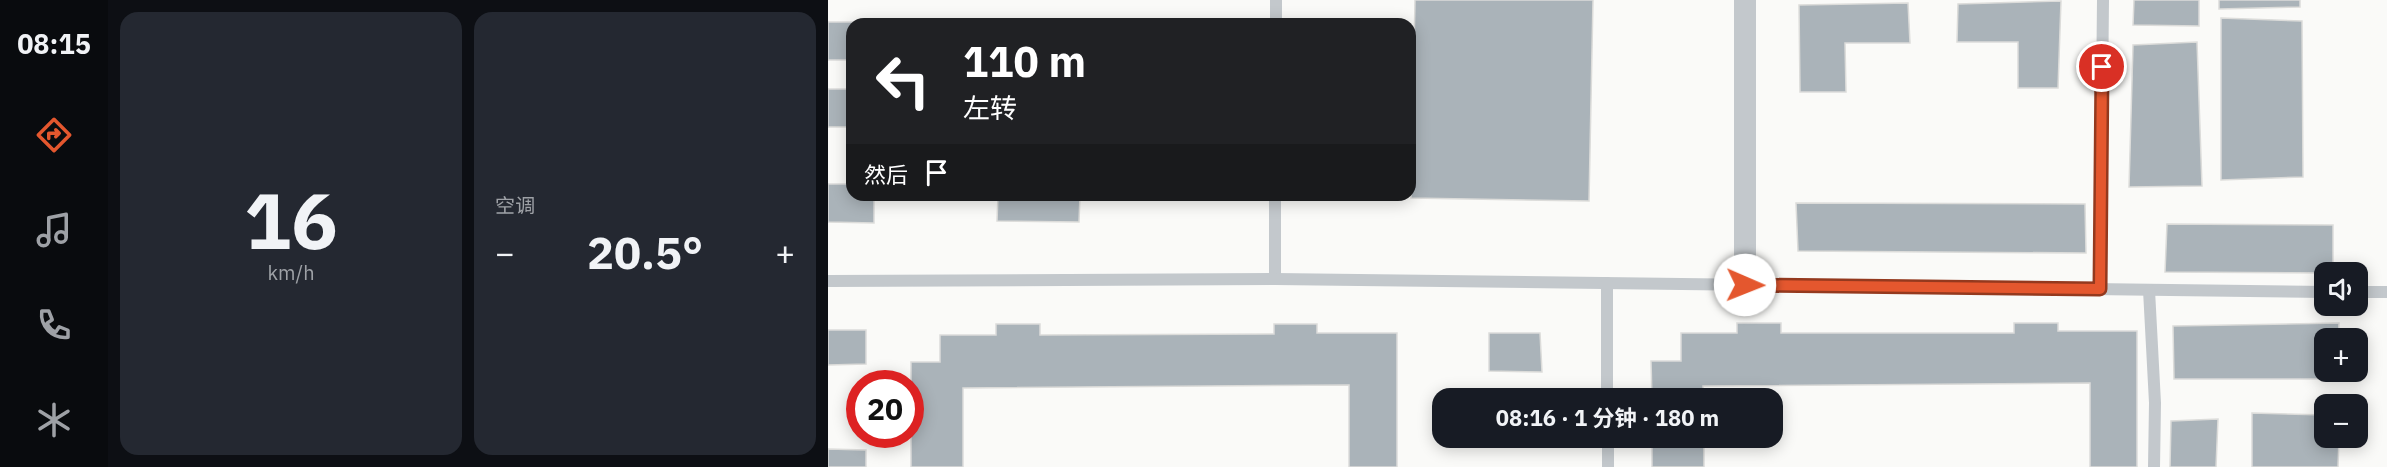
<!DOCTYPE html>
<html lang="zh">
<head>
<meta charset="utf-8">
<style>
  :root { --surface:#171b24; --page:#242831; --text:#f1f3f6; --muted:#9ea1a6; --accent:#e4572e }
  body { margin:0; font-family:"IBM Plex Sans","Noto Sans SC",sans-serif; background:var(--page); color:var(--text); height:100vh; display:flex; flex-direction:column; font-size:22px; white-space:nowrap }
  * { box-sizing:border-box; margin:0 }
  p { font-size:20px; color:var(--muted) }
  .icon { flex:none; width:33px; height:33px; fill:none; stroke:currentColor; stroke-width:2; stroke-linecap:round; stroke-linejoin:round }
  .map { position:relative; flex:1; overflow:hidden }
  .side { display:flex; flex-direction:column; gap:12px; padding:12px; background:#0d0f14; width:720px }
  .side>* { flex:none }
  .hud { position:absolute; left:18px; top:18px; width:570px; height:183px; border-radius:18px; box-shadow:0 3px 15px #0003; background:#202124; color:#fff; overflow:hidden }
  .tools { position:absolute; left:1486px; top:262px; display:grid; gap:12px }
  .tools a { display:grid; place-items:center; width:54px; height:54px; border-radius:12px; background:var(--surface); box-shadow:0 3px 15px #0003; font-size:30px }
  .speed { position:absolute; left:18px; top:370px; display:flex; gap:12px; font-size:30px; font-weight:700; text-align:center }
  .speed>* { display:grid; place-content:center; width:78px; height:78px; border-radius:50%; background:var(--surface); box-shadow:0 3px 15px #0003; line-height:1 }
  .speed .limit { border:9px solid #d22; background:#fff; color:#111 }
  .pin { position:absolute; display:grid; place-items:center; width:51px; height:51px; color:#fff; margin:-26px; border:3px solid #fff; border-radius:50%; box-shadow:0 2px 6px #0007 }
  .me { position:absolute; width:66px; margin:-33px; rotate:91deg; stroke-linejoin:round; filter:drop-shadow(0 0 4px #0008) }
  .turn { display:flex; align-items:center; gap:21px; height:126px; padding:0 18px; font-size:27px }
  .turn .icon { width:78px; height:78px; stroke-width:2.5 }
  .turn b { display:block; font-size:42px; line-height:51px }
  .then { display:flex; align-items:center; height:57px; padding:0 18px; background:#0003; gap:12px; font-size:22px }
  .big { font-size:45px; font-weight:700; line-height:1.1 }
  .side .tile { flex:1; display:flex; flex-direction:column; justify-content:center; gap:9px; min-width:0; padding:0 21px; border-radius:18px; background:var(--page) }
  .side .dial { align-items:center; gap:0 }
  .dial b { font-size:78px; line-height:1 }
  .heat { display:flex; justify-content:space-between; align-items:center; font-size:33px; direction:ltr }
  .side .tiles { flex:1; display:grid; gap:12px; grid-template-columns:repeat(2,1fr) }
  .trip { position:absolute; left:604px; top:388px; width:351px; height:60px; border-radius:18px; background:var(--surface); box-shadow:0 3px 15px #0003; font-weight:700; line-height:60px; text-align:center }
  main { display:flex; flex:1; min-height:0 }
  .menu { display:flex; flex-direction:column; width:108px; justify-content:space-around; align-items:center; background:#090b0e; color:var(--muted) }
  .menu .icon { width:42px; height:42px }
  .menu .on { color:var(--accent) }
  .menu b { font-size:27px; color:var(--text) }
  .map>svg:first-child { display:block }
  .building { fill:#aab3b9; stroke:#dcdcda; stroke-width:1.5 }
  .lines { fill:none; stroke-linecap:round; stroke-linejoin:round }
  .service { stroke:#c3c8cc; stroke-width:12 }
  .minor { stroke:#c3c8cc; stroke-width:22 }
  .route-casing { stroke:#94391e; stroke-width:15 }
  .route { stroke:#e4572e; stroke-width:10 }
</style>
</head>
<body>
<main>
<nav class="menu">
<b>08:15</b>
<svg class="icon on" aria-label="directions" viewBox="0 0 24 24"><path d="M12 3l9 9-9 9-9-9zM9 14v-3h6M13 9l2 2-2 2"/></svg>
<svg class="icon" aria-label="music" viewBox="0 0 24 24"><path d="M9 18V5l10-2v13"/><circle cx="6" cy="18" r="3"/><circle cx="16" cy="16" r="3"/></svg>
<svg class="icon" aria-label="phone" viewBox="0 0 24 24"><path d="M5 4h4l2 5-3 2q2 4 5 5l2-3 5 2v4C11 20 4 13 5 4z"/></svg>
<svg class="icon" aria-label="climate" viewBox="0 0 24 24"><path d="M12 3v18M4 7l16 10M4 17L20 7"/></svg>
</nav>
<section class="side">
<div class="tiles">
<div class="tile dial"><b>16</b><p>km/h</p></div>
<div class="tile"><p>空调</p>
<div class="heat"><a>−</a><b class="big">20.5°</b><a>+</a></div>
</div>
</div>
</section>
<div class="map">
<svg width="1559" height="467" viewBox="0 0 1559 467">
  <rect width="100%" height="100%" fill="#fafaf8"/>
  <g class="building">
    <path d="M587 0H765L761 201 583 198Z"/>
    <path d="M1306 0H1371V26L1305 25Z"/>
    <path d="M1391 0H1472V7L1391 9Z"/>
    <path d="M1233 1 1230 88H1190V42H1129L1130 4Z"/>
    <path d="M1080 3 1082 43H1017L1018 92H972L971 5Z"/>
    <path d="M1393 18 1474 21 1475 177 1393 180Z"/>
    <path d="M0 22H30V24H24V60H0Z"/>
    <path d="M1369 42 1374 186 1301 187 1305 45Z"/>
    <rect x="0" y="89" width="24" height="38"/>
    <path d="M0 184H24V195H46V223L0 222Z"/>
    <path d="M170 195H252L251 222 169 221Z"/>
    <path d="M968 203 1257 204 1258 253 970 251Z"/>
    <path d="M1339 224 1505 225V273L1337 272Z"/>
    <path d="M909 323H953V333H1186V323H1230V331H1309V467H1262V383L875 386V399H824L823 361H853V333H909Z"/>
    <path d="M1511 323 1510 339H1497V372H1510V379H1346L1345 326Z"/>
    <path d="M168 324H212V335L446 334V324H489V333H569V467H521V385L135 388V467H83V362H112V335H168Z"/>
    <path d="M0 330H38V364L0 365Z"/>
    <path d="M661 333H712L714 372 661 371Z"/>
    <path d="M1424 413 1497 415V438H1511L1510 467H1424Z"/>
    <path d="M1390 419 1388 467H1342L1343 421Z"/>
    <rect x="824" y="438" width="52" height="29"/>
    <path d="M0 449 38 450V467H0Z"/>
  </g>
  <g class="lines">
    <g class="service">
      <path d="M448 24V0"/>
      <path d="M447 279V195"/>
      <path d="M0 281 447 279 1497 292"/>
      <path d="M779 283V399"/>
      <path d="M1272 289 1275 0"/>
      <path d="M1321 290 1327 403 1326 467"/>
      <path d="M1530 292H1559"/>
      <path d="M780 438V467"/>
    </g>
    <path class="minor" d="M917 285V0"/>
  </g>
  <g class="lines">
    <defs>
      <path id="route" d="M917 285 1272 289 1274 67"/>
    </defs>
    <use href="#route" class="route-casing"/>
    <use href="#route" class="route"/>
  </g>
</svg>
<div class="tools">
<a><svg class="icon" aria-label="sound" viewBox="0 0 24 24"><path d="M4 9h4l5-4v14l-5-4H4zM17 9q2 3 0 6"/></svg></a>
<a>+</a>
<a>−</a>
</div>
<div class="speed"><div class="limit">20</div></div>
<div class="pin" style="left:1274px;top:67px;background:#d93025"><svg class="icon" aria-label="arrive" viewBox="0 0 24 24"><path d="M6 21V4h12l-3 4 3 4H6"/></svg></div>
<svg class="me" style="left:917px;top:285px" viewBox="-20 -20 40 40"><circle r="19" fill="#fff"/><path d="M0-13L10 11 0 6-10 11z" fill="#e4572e"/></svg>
<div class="trip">08:16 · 1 分钟 · 180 m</div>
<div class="hud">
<div class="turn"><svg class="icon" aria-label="left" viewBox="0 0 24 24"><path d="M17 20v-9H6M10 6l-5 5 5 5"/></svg><div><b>110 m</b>左转</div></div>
<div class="then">然后<svg class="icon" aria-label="arrive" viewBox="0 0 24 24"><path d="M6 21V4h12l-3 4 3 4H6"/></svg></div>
</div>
</div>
</main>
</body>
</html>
